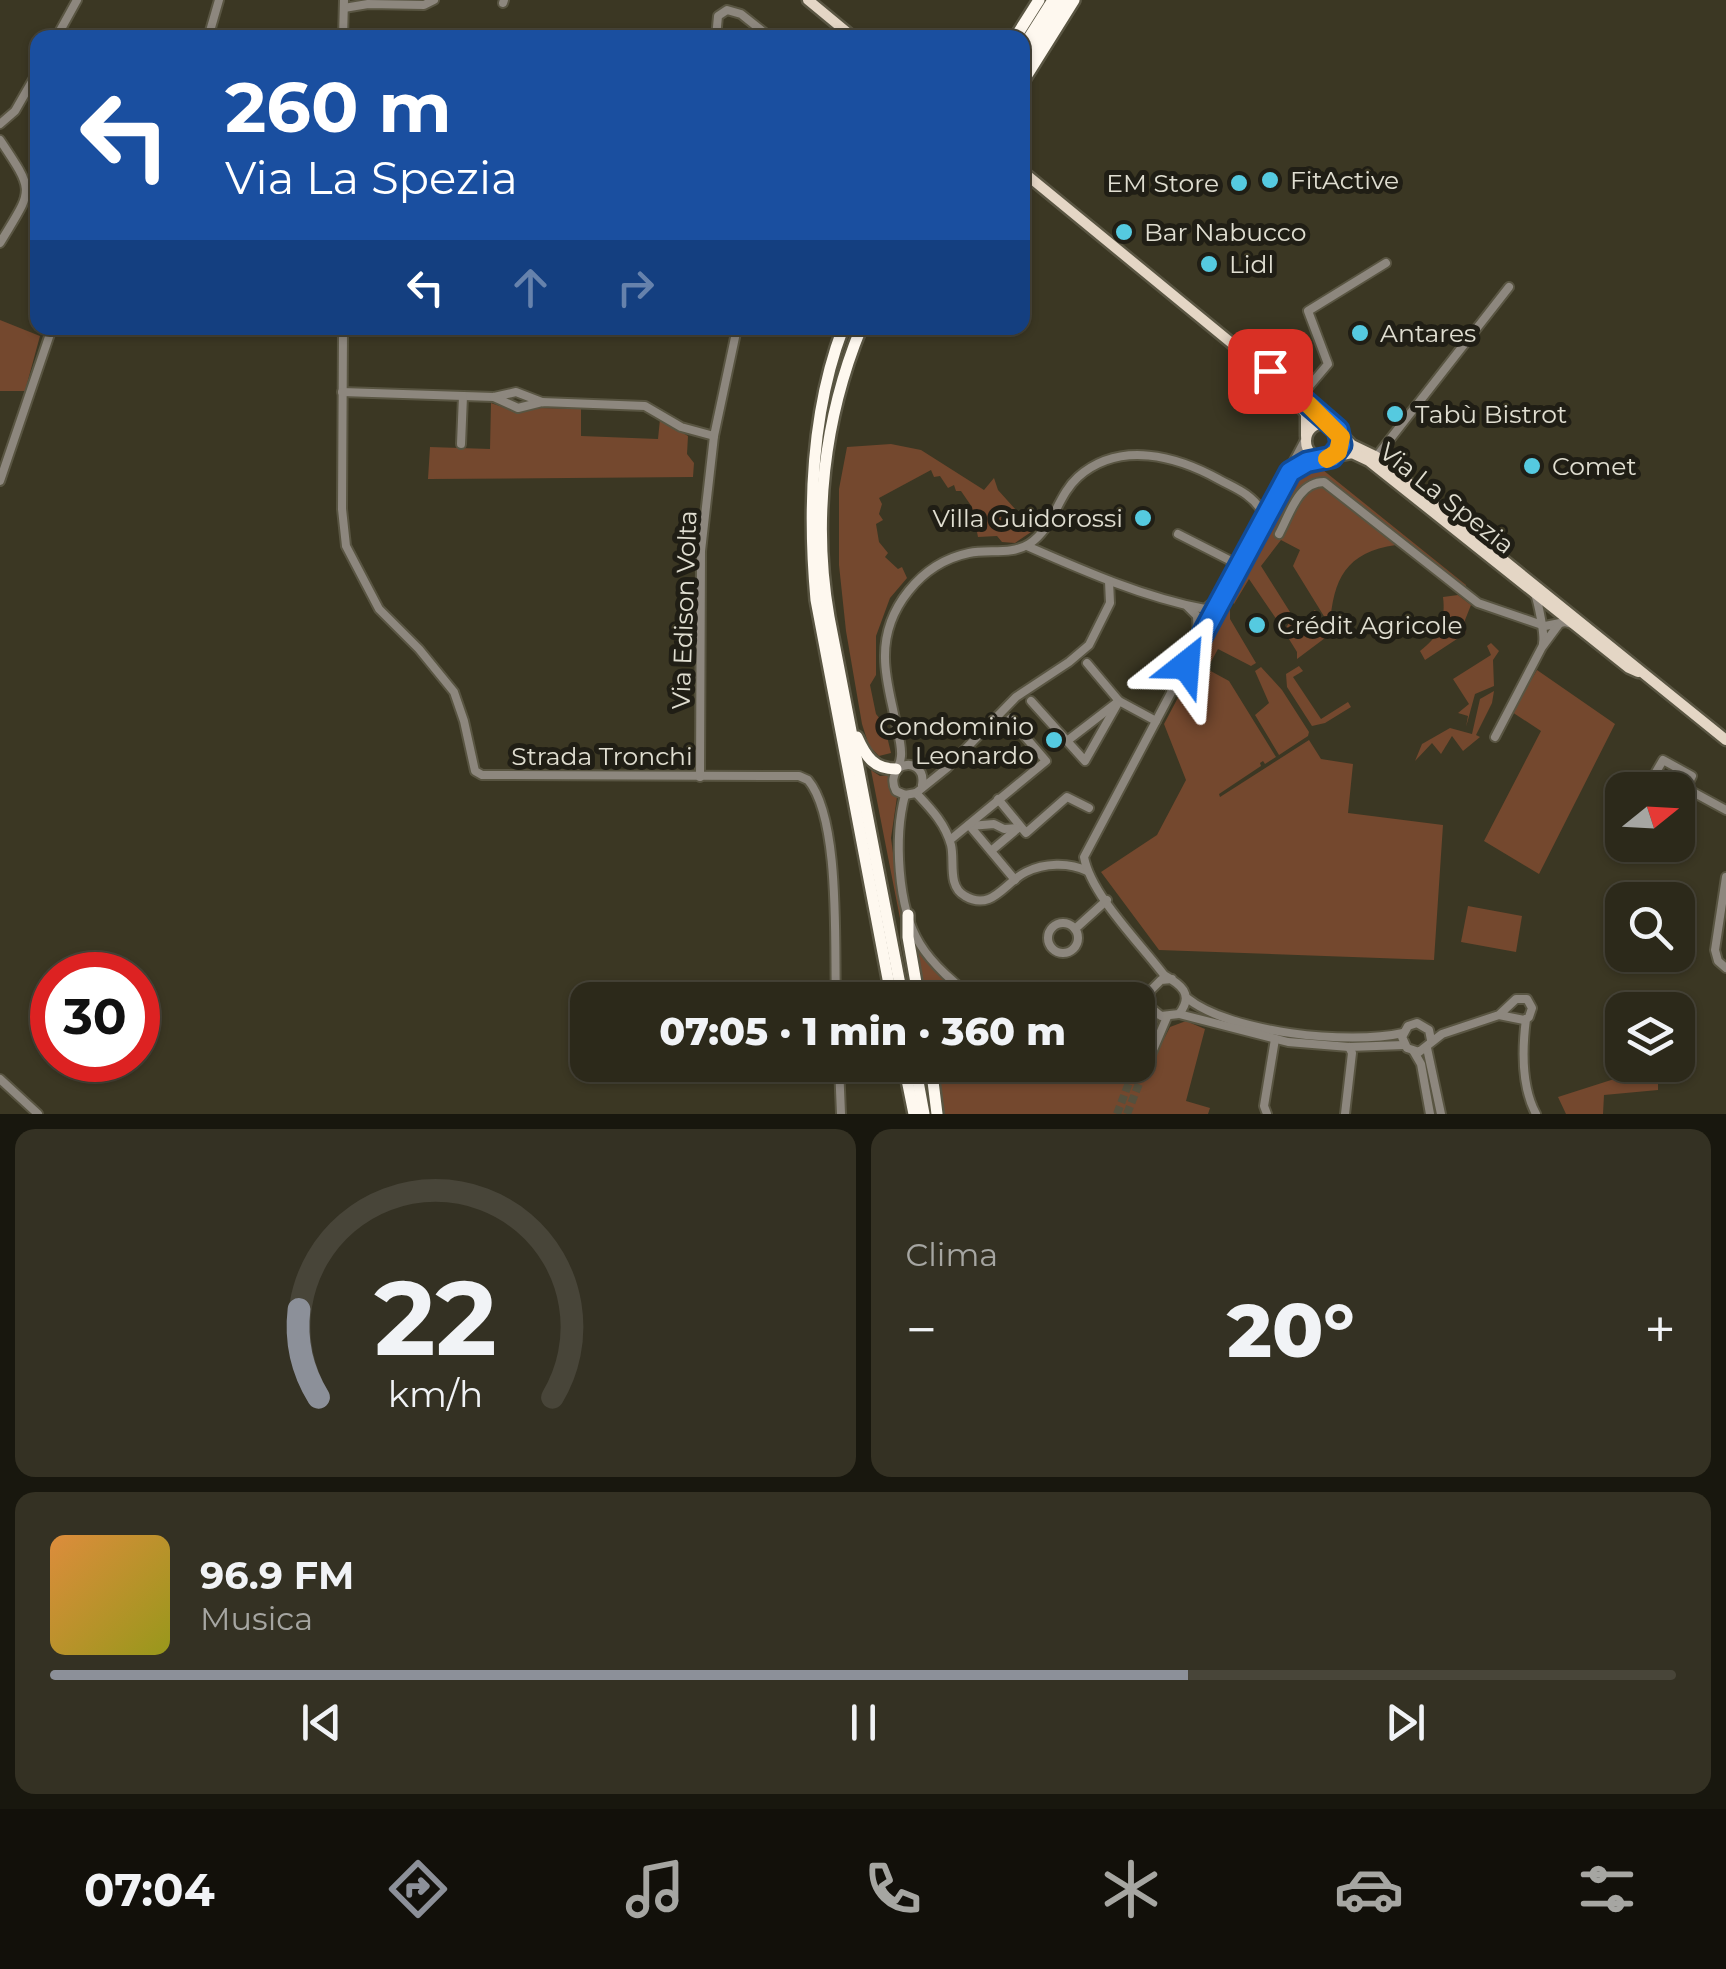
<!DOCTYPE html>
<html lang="it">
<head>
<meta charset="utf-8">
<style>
  :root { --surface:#2c291a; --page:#343123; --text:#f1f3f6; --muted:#a6a6a2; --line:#484539; --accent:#8c9099 }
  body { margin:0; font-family:Montserrat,sans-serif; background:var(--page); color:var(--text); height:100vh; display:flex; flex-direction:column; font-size:38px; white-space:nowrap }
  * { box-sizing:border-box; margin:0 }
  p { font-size:32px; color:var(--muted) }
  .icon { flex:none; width:55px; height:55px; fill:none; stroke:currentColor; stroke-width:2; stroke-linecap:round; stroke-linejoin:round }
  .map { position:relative; height:1114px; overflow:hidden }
  .sheet { display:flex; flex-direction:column; gap:15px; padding:15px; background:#18170e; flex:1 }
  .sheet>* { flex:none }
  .guide { position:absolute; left:30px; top:30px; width:1000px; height:305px; border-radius:20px; box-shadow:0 2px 8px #0004,0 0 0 2px var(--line); background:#1a4fa0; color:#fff; overflow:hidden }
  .needle { width:65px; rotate:72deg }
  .tools { position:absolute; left:1605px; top:772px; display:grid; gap:20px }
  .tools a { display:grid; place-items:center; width:90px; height:90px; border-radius:20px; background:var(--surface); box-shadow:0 2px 8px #0004,0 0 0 2px var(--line); font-size:50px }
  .speed { position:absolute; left:30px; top:952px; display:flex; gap:20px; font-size:50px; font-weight:700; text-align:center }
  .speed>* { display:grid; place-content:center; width:130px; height:130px; border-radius:50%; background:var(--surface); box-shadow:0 2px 8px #0004,0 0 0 2px var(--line); line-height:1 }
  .speed .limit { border:15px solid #d22; background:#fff; color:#111 }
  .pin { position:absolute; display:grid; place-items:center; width:85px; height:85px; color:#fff; margin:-42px; border-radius:20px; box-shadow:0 5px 15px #0006 }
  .me { position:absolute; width:110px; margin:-55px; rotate:28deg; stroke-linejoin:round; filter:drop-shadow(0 0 8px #0008) }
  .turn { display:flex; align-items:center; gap:35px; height:210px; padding:0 30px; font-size:45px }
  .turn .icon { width:130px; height:130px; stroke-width:2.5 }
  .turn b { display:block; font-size:70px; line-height:85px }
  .lanes { display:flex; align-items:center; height:95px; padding:0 30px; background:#0003; justify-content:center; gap:50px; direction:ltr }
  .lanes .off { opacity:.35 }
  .big { font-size:75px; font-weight:800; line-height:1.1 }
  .sheet .widget { flex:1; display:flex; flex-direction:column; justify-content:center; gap:15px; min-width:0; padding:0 35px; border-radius:20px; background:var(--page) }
  .sheet .dial { align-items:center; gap:0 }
  .dial svg { height:260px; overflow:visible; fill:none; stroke:var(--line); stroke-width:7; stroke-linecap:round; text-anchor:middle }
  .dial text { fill:var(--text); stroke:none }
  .song { display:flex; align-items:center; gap:30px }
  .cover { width:120px; height:120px; border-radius:15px; background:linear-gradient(135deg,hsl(30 70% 55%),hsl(60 70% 35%)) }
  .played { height:10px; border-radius:5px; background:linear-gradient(90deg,var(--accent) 70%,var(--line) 70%) }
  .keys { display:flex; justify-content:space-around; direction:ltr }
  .heat { display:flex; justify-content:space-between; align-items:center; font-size:55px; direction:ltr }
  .sheet .tiles { flex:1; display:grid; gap:15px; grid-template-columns:1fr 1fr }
  .widget:last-child { grid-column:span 2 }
  .trip { position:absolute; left:570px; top:982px; width:585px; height:100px; border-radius:20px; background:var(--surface); box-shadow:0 2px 8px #0004,0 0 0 2px var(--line); font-weight:800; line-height:100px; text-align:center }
  .menu { display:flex; height:160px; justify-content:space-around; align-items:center; background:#12100a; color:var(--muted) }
  .menu .icon { width:70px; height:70px }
  .menu .on { color:var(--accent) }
  .menu b { font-size:45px; color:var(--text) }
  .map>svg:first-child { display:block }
  .green { fill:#74482e }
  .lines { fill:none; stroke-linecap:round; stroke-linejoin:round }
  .minor-tunnel { stroke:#54503d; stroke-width:8; stroke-dasharray:8 4; stroke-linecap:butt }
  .minor-casing { stroke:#595542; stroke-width:12 }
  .major-casing { stroke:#595542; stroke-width:15 }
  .highway-casing { stroke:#595542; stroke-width:16 }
  .minor { stroke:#8d877e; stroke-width:8 }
  .major { stroke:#e4d6c5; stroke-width:10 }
  .highway { stroke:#fef8ef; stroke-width:11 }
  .route-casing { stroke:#114b97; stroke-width:25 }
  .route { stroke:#1a73e8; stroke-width:18 }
  .slow { stroke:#f59e0b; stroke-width:18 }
  .poi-dot { fill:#55cae0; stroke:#201e15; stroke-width:4 }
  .labels { text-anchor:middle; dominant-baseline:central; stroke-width:10; stroke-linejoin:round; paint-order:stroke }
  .poi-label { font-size:25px; fill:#e0ded1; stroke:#201e15; text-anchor:start }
  .street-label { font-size:25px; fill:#e0ded1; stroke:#201e15 }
</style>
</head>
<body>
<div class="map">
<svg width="1726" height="1114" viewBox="0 0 1726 1114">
  <rect width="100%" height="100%" fill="#3b3723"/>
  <g class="green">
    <path d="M0 320 40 336 25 391H0Z"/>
    <path d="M491 403 517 412 541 408 581 409V436L658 439 660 419 688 436 687 454 694 463 693 477 428 479 430 447 490 449Z"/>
    <path d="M891 444 921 450 984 490 994 478 998 490 1034 530 1015 543 1002 542 997 536 978 537 972 507 961 491H956L954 485 948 488 940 476 934 477 931 470 879 498 882 504 879 514 883 520 876 524 879 542 888 553 885 557 898 569 902 567 907 578 890 598 876 636V675L870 685 876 714 884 724 891 753 879 756 869 746 862 724 846 631 839 565V489L847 447Z"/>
    <path d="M1311 468 1323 470 1466 585V590L1331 483 1319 479C1293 485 1288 513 1282 536L1307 490 1322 485 1396 545C1346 552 1333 579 1330 626L1293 566 1300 550 1281 540 1261 566 1290 612 1281 626 1249 579 1234 604 1230 599 1295 478 1303 470Z"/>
    <path d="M1458 595 1471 605 1465 620 1466 633 1425 660 1420 651C1439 637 1446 620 1443 597Z"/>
    <path d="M1226 607 1230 609V619L1256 663 1251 666 1218 649 1207 669 1229 681 1276 757 1265 764 1263 761 1260 763 1261 766 1219 794 1220 797 1309 740 1321 759 1353 764 1348 813 1443 825 1434 960 1159 950 1101 872 1157 835 1186 780 1164 724Z"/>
    <path d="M1315 610 1329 635 1297 659V652L1284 631 1292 618 1300 622Z"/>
    <path d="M1491 643 1499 651 1493 660 1494 686 1475 694 1466 727 1468 716 1458 713 1469 704 1453 679 1491 655 1487 646Z"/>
    <path d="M1299 666 1303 671 1293 677 1321 719 1348 702 1351 707 1325 723 1312 726 1287 687 1286 674Z"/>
    <path d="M1261 667 1282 690 1309 732 1308 736 1279 755 1255 715 1269 703 1255 671Z"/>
    <path d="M1537 670 1615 724 1539 874 1484 841 1541 731 1512 712Z"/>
    <path d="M1494 691 1492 703 1476 735 1480 737 1463 751 1452 736 1441 754 1432 743 1415 761 1422 744 1450 728 1472 734 1480 699Z"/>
    <path d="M871 770 880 776 888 775 891 792 897 797 891 838 905 944Z"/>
    <path d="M1468 906 1522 916 1516 952 1461 942Z"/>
    <path d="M914 940 934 970 965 1000H925Z"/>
    <path d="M1186 1021 1205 1029 1186 1101 1210 1108 1208 1114H944L940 1080 944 1065H1126L1123 1072 1143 1080 1170 1027Z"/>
    <path d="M1658 1065V1090L1604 1095 1603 1114H1566L1558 1097Z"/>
  </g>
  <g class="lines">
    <g class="minor-tunnel">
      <path d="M1117 1114 1133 1072"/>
      <path d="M1127 1114 1142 1076"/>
    </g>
    <defs>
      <g id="minor">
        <path d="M503 3 504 0"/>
        <path d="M344 8 368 4 424 5 434 0"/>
        <path d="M56 38 77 0"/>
        <path d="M208 38 219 0"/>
        <path d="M343 38 344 0"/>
        <path d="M716 38 718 16 727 10 741 14 771 38"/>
        <path d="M0 124 15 111 38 71"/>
        <path d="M0 140C36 194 33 188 0 243"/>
        <path d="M343 328 342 509 346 546 379 609 419 649 454 692 464 721 475 771 482 775 799 776 808 780C841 819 834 948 836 1000"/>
        <path d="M342 392 494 397 516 392 542 402"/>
        <path d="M1301 396 1328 364 1308 311 1386 263"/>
        <path d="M494 397 518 408 542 402 645 406 681 427 714 436"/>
        <path d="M461 444 463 396"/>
        <path d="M1373 461 1509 287"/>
        <path d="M1290 472 1303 463 1321 459"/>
        <path d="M0 481 52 328"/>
        <path d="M1178 534 1239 565"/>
        <path d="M1279 534C1290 514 1298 482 1324 482L1478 603 1545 626 1565 622 1573 624"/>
        <path d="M1027 546C1084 571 1143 597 1205 609L1221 596"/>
        <path d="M1109 581 1110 603 1089 645 1069 662 1016 697 947 768 916 793 905 795 896 791C888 775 900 771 901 756 902 744 897 730 895 719 891 699 885 678 885 658 884 609 921 563 969 553 988 549 1012 555 1029 544 1054 528 1057 496 1078 477 1120 440 1177 456 1220 480 1237 489 1251 494 1262 511V524"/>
        <path d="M1535 594C1538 602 1545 635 1543 643"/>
        <path d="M1187 606 1197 616 1198 638"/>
        <path d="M1031 701 1085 761 1119 701 1087 663"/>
        <path d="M1495 737 1542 647 1559 624"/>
        <path d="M1067 741 1119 701 1156 721"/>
        <path d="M898 768C912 760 925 769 922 785"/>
        <path d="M700 777 701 551 714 436 737 328"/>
        <path d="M1686 788 1692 776 1663 760 1656 772 1726 810"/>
        <path d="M916 793C931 809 945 823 951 845 955 861 947 886 965 896 992 912 1005 882 1026 872 1044 863 1069 862 1087 871"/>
        <path d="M905 795C894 836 897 907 920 944 932 964 957 986 976 1000"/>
        <path d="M998 799 1026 833 1067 797 1089 808"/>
        <path d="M969 825 1015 880"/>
        <path d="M970 826 994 824 1004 829 1018 828"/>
        <path d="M950 840 1046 761 1010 719"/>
        <path d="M991 851 1017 829"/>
        <path d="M1726 877 1715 950 1718 961 1726 968"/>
        <circle cx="1063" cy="938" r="15"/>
        <path d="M1075 929 1107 900"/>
        <path d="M1172 979 1161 980 1150 991V1007L1161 1016 1179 1014C1195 994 1180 984 1164 975 1140 943 1091 895 1084 857L1305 440"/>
        <path d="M1187 998C1230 1033 1349 1045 1403 1033"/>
        <path d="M1111 1000 1150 991"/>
        <path d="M1179 1014 1288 1042 1349 1047 1404 1045"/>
        <path d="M1526 1019C1522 1050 1521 1086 1536 1114"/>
        <path d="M1431 1040 1429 1030 1417 1023 1408 1026 1402 1037 1407 1048 1419 1052 1442 1034 1499 1015 1516 999H1527L1532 1008 1529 1017 1524 1020 1499 1015"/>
        <path d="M1427 1048 1441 1114"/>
        <path d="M1414 1052 1421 1064 1430 1114"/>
        <path d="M1138 1062 1155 1013"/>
        <path d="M839 1065 841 1114"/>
        <path d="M1142 1076 1167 1017"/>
        <path d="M0 1079 38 1114"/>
        <path d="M936 1080 940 1065"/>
        <path d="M1267 1114 1264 1106 1275 1039"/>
        <path d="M1345 1114 1352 1053 1349 1047"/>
      </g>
      <g id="major">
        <path d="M808 0 854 38"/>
        <path d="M1022 171 1257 364 1296 400 1306 414V436"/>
        <circle cx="1324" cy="441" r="18"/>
        <path d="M1340 433 1352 445 1375 456 1726 740"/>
        <path d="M1332 457 1352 453 1369 461 1629 668 1638 672"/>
      </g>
      <g id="highway">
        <path d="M1015 38 1039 0"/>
        <path d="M1022 49 1053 0"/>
        <path d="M1022 66 1064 0"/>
        <path d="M1022 83 1074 0"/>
        <path d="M843 328C811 412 808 511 816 600L892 1000"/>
        <path d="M861 328C824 418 812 520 829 617L903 1000"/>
        <path d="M857 737C866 757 874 769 896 769"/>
        <path d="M908 915V937L919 1000"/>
        <path d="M904 1065 914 1114"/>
        <path d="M915 1065 924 1114"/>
        <path d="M931 1065 937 1114"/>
      </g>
    </defs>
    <use href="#minor" class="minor-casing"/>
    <use href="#major" class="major-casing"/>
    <use href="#highway" class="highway-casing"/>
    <use href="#minor" class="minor"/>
    <use href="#major" class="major"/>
    <use href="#highway" class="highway"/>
  </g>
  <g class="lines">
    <defs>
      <path id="route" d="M1186 665 1290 472 1307 462 1332 457 1341 445 1338 430 1270 371"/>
    </defs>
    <use href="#route" class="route-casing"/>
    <use href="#route" class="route"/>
    <path class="slow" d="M1308 404 1341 437 1338 452 1327 459"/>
  </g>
  <g class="poi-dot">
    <circle cx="1270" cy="180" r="10"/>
    <circle cx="1239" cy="183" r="10"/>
    <circle cx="1124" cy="232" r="10"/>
    <circle cx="1209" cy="264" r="10"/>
    <circle cx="1360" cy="333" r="10"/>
    <circle cx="1395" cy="414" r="10"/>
    <circle cx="1532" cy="466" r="10"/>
    <circle cx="1143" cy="518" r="10"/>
    <circle cx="1257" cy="625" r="10"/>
    <circle cx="1054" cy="740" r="10"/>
  </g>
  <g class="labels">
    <g class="poi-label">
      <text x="1290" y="180">FitActive</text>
      <text x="1219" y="183" text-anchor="end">EM Store</text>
      <text x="1144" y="232">Bar Nabucco</text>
      <text x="1229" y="264">Lidl</text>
      <text x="1380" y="333">Antares</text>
      <text x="1415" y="414">Tabù Bistrot</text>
      <text x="1552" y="466">Comet</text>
      <text x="1123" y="518" text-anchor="end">Villa Guidorossi</text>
      <text x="1277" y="625">Crédit Agricole</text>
      <text x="1034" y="726" text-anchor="end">Condominio<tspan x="1034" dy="29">Leonardo</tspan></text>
    </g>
    <g class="street-label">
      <text transform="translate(1447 498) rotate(38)">Via La Spezia</text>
      <text transform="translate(684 610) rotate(-88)">Via Edison Volta</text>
      <text x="602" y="756">Strada Tronchi</text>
    </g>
  </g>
</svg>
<div class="tools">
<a><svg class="needle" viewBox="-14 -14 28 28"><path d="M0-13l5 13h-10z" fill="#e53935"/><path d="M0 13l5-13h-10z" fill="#a6a6a2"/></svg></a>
<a><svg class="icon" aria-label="search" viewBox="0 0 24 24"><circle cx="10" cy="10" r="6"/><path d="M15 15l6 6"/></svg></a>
<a><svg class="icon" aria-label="layers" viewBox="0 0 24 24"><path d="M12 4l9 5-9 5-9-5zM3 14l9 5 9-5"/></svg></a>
</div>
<div class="speed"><div class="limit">30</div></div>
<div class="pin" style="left:1270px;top:371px;background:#d93025"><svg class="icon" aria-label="arrive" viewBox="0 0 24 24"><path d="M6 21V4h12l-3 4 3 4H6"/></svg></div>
<svg class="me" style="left:1186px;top:665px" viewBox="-20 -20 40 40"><path d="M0-17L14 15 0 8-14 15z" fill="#1a73e8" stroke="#fff" stroke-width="4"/></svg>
<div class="trip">07:05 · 1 min · 360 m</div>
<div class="guide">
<div class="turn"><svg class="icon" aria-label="left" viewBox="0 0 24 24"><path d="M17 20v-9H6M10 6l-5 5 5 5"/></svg><div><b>260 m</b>Via La Spezia</div></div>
<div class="lanes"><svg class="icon" aria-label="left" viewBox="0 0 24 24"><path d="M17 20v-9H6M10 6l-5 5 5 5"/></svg><svg class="icon off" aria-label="ahead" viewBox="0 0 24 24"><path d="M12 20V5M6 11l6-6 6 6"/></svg><svg class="icon off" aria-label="right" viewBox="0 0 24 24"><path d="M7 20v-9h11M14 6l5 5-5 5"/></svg></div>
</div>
</div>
<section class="sheet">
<div class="tiles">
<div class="widget dial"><svg viewBox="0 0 100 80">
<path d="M14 69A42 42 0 1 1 86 69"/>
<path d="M14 69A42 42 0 0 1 8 42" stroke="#8c9099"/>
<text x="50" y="56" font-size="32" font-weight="700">22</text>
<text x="50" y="72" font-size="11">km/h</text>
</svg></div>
<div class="widget"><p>Clima</p>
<div class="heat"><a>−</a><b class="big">20°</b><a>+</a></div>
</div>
<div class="widget">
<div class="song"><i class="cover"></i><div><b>96.9 FM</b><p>Musica</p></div></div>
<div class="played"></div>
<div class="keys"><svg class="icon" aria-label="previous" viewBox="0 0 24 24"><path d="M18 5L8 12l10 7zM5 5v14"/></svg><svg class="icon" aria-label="pause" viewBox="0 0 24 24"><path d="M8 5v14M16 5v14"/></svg><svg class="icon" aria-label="next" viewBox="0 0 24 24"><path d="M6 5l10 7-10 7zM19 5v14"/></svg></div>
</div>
</div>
</section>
<nav class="menu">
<b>07:04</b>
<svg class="icon on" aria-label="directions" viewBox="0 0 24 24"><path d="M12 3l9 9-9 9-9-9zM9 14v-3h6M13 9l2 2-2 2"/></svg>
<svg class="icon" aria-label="music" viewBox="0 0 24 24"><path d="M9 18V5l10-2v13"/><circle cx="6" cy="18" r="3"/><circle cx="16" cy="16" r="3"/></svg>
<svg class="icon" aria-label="phone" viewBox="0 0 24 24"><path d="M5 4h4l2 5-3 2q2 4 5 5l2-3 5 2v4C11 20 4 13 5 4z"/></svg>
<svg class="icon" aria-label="climate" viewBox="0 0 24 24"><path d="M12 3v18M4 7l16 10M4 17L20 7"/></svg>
<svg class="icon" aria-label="car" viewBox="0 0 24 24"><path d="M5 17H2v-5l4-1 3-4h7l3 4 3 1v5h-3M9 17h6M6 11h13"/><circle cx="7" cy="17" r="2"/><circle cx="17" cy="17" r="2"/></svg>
<svg class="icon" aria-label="filters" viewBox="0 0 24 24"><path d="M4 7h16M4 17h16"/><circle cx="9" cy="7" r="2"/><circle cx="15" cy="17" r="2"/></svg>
</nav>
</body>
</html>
